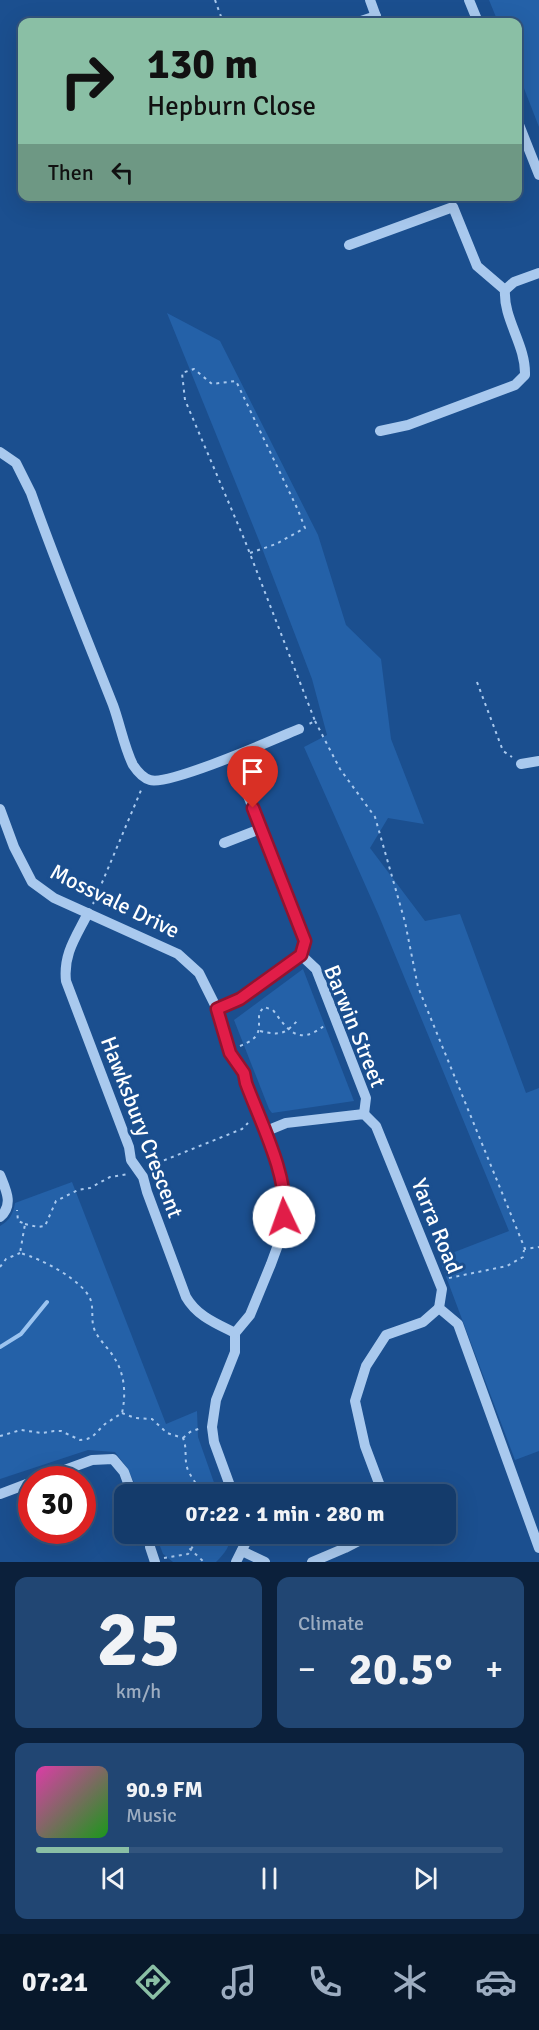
<!DOCTYPE html>
<html lang="en">
<head>
<meta charset="utf-8">
<style>
  :root { --surface:#143b6b; --page:#214673; --text:#f1f3f6; --muted:#9dadc1; --line:#33557e; --accent:#8abfa5 }
  body { margin:0; font-family:Signika,sans-serif; background:var(--page); color:var(--text); height:100vh; display:flex; flex-direction:column; font-size:22px; white-space:nowrap }
  * { box-sizing:border-box; margin:0 }
  p { font-size:20px; color:var(--muted) }
  .icon { flex:none; width:33px; height:33px; fill:none; stroke:currentColor; stroke-width:2; stroke-linecap:round; stroke-linejoin:round }
  .map { position:relative; height:1562px; overflow:hidden }
  .details { display:flex; flex-direction:column; gap:15px; padding:15px; background:#0b203b; flex:1 }
  .details>* { flex:none }
  .guide { position:absolute; left:18px; top:18px; width:504px; height:183px; border-radius:12px; box-shadow:0 6px 24px #0002,0 0 0 2px var(--line); background:#8abfa5; color:#111; overflow:hidden }
  .speed { position:absolute; left:18px; top:1466px; display:flex; gap:12px; font-size:30px; font-weight:700; text-align:center }
  .speed>* { display:grid; place-content:center; width:78px; height:78px; border-radius:50%; background:var(--surface); box-shadow:0 6px 24px #0002,0 0 0 2px var(--line); line-height:1 }
  .speed .limit { border:9px solid #d22; background:#fff; color:#111 }
  .pin { position:absolute; display:grid; place-items:center; width:51px; height:51px; color:#fff; margin:-62px -26px; border-radius:50% 50% 50% 0; rotate:-45deg; box-shadow:0 0 6px #0007 }
  .pin .icon { rotate:45deg }
  .me { position:absolute; width:66px; margin:-33px; rotate:357deg; stroke-linejoin:round; filter:drop-shadow(0 0 4px #0008) }
  .turn { display:flex; align-items:center; gap:21px; height:126px; padding:0 30px; font-size:27px }
  .turn .icon { width:78px; height:78px; stroke-width:2.5 }
  .turn b { display:block; font-size:42px; line-height:51px }
  .then { display:flex; align-items:center; height:57px; padding:0 30px; background:#0003; gap:12px; font-size:22px }
  .big { font-size:45px; font-weight:700; line-height:1.1 }
  .details .card { flex:1; display:flex; flex-direction:column; justify-content:center; gap:9px; min-width:0; padding:0 21px; border-radius:12px; background:var(--page) }
  .details .dial { align-items:center; gap:0 }
  .dial b { font-size:78px; line-height:1 }
  .song { display:flex; align-items:center; gap:18px }
  .cover { width:72px; height:72px; border-radius:9px; background:linear-gradient(135deg,hsl(320 70% 55%),hsl(120 70% 35%)) }
  .played { height:6px; border-radius:3px; background:linear-gradient(90deg,var(--accent) 20%,var(--line) 20%) }
  .keys { display:flex; justify-content:space-around; direction:ltr }
  .heat { display:flex; justify-content:space-between; align-items:center; font-size:33px; direction:ltr }
  .details .tiles { flex:1; display:grid; gap:15px; grid-template-columns:1fr 1fr }
  .card:last-child { grid-column:span 2 }
  .trip { position:absolute; left:114px; top:1484px; width:342px; height:60px; border-radius:12px; background:var(--surface); box-shadow:0 6px 24px #0002,0 0 0 2px var(--line); font-weight:700; line-height:60px; text-align:center }
  .tab-bar { display:flex; height:96px; justify-content:space-around; align-items:center; background:#08182b; color:var(--muted) }
  .tab-bar .icon { width:42px; height:42px }
  .tab-bar .selected { color:var(--accent) }
  .tab-bar b { font-size:27px; color:var(--text) }
  .map>svg:first-child { display:block }
  .green { fill:#2461a8 }
  .lines { fill:none; stroke-linecap:round; stroke-linejoin:round }
  .stream { stroke:#9cc4f0; stroke-width:4 }
  .path { stroke:#a9c9ee; stroke-width:2; stroke-dasharray:3 4.5; stroke-linecap:butt }
  .minor { stroke:#a9c9ee; stroke-width:10 }
  .route-casing { stroke:#92132f; stroke-width:15 }
  .route { stroke:#e11d48; stroke-width:10 }
  .labels { text-anchor:middle; dominant-baseline:central; stroke-width:6; stroke-linejoin:round; paint-order:stroke }
  .street-label { font-size:22px; fill:#fff; stroke:#1b4f8f }
</style>
</head>
<body>
<div class="map">
<svg width="539" height="1562" viewBox="0 0 539 1562">
  <rect width="100%" height="100%" fill="#1b4f8f"/>
  <g class="green">
    <path d="M489 0H539V127L518 73V22H498Z"/>
    <path d="M167 313 220 341 318 535 346 625 381 659 391 739 424 824 388 818 370 848 425 921 460 914 526 1093 539 1088V1451L515 1460 439 1258 509 1231 379 916 304 747 327 735 312 679 260 543Z"/>
    <path d="M303 969 354 1101 272 1113 269 1109 234 1020Z"/>
    <path d="M72 1182 166 1424 197 1411 198 1437 218 1494H139L128 1469 115 1452 88 1450 0 1479V1226C10 1220 13 1214 15 1203Z"/>
    <path d="M155 1533H230C232 1545 224 1554 216 1562H173L163 1554Z"/>
  </g>
  <g class="lines">
    <path class="stream" d="M0 1347 21 1334 47 1302"/>
    <g class="path">
      <path d="M215 0 223 22"/>
      <path d="M250 553 276 544 305 528 298 510 236 381 212 384 194 369 182 373 185 400 245 541 315 721 307 725"/>
      <path d="M477 682 503 751 512 757"/>
      <path d="M315 721 340 769 375 817 405 922 418 987 525 1249 539 1247"/>
      <path d="M237 768 242 779"/>
      <path d="M93 904 142 788"/>
      <path d="M260 1031C281 1036 285 1034 299 1019"/>
      <path d="M240 1046C261 1037 259 1033 259 1013L264 1007 273 1010C289 1032 299 1046 325 1025"/>
      <path d="M150 1166 242 1129 248 1123"/>
      <path d="M25 1224 38 1227 45 1226 56 1201 78 1190 90 1188 110 1177 128 1174"/>
      <path d="M0 1267 6 1259 20 1253"/>
      <path d="M449 1278 507 1266 523 1257 524 1250"/>
      <path d="M122 1413 135 1418 152 1419 167 1433 183 1438C188 1449 183 1462 189 1472 193 1481 199 1484 198 1494"/>
      <path d="M0 1436 21 1430 42 1433 54 1431H61L80 1440 87 1439 92 1437 105 1424 122 1413C126 1395 125 1375 115 1359 110 1350 101 1342 96 1333 90 1322 94 1313 91 1301 85 1281 40 1258 20 1253L25 1224 18 1221 17 1210"/>
      <path d="M183 1438 190 1432 201 1428"/>
      <path d="M173 1533 204 1562"/>
      <path d="M164 1558 188 1554 193 1546 190 1533"/>
    </g>
    <g class="minor">
      <path d="M370 0 378 22"/>
      <path d="M469 0 478 22"/>
      <path d="M358 22 376 16"/>
      <path d="M518 122 539 175"/>
      <path d="M349 245 453 207 477 266 505 290"/>
      <path d="M380 431 408 425 515 385 525 375C526 345 503 319 505 290L514 282 539 273"/>
      <path d="M0 452 16 463 31 493C56 564 85 634 113 705 120 724 124 747 133 765 137 771 143 778 150 780 169 786 275 739 299 729"/>
      <path d="M521 764 539 761"/>
      <path d="M0 809 14 847 32 882 54 898 178 954 199 973 217 1009 230 1053 244 1073 246 1083 277 1166 286 1201 282 1234 271 1264 250 1315 235 1333V1352L216 1400 212 1427 214 1442 233 1494"/>
      <path d="M224 843 260 829"/>
      <path d="M88 913C76 937 63 954 66 981L129 1147 131 1160 143 1177 147 1192 186 1297C197 1316 215 1323 235 1333"/>
      <path d="M301 955 316 969 366 1098 364 1114"/>
      <path d="M217 1009 240 999 301 955 305 941 245 788"/>
      <path d="M264 1132 286 1123 364 1114 376 1126 442 1289 439 1308 458 1324 539 1548"/>
      <path d="M0 1175C6 1190 14 1205 0 1217"/>
      <path d="M40 1479 92 1460 113 1459 124 1472 131 1491 134 1494"/>
      <path d="M0 1494 32 1482"/>
      <path d="M383 1494 365 1446 355 1401 366 1366 386 1335 423 1322 439 1308"/>
      <path d="M151 1533 150 1547 155 1562"/>
      <path d="M242 1551 265 1562"/>
      <path d="M236 1562 246 1542 245 1533"/>
      <path d="M312 1562 345 1548 374 1533"/>
    </g>
  </g>
  <g class="lines">
    <defs>
      <path id="route" d="M253 808 305 941 301 955 240 999 217 1009 230 1053 244 1073 246 1083C260 1121 289 1177 284 1217"/>
    </defs>
    <use href="#route" class="route-casing"/>
    <use href="#route" class="route"/>
  </g>
  <g class="labels">
    <g class="street-label">
      <text transform="translate(115 901) rotate(26)">Mossvale Drive</text>
      <text transform="translate(355 1026) rotate(68)">Barwin Street</text>
      <text transform="translate(142 1127) rotate(69)">Hawksbury Crescent</text>
      <text transform="translate(437 1226) rotate(68)">Yarra Road</text>
    </g>
  </g>
</svg>
<div class="speed"><div class="limit">30</div></div>
<div class="pin" style="left:253px;top:808px;background:#d93025"><svg class="icon" aria-label="arrive" viewBox="0 0 24 24"><path d="M6 21V4h12l-3 4 3 4H6"/></svg></div>
<svg class="me" style="left:284px;top:1217px" viewBox="-20 -20 40 40"><circle r="19" fill="#fff"/><path d="M0-13L10 11 0 6-10 11z" fill="#e11d48"/></svg>
<div class="trip">07:22 · 1 min · 280 m</div>
<div class="guide">
<div class="turn"><svg class="icon" aria-label="right" viewBox="0 0 24 24"><path d="M7 20v-9h11M14 6l5 5-5 5"/></svg><div><b>130 m</b>Hepburn Close</div></div>
<div class="then">Then<svg class="icon" aria-label="left" viewBox="0 0 24 24"><path d="M17 20v-9H6M10 6l-5 5 5 5"/></svg></div>
</div>
</div>
<section class="details">
<div class="tiles">
<div class="card dial"><b>25</b><p>km/h</p></div>
<div class="card"><p>Climate</p>
<div class="heat"><a>−</a><b class="big">20.5°</b><a>+</a></div>
</div>
<div class="card">
<div class="song"><i class="cover"></i><div><b>90.9 FM</b><p>Music</p></div></div>
<div class="played"></div>
<div class="keys"><svg class="icon" aria-label="previous" viewBox="0 0 24 24"><path d="M18 5L8 12l10 7zM5 5v14"/></svg><svg class="icon" aria-label="pause" viewBox="0 0 24 24"><path d="M8 5v14M16 5v14"/></svg><svg class="icon" aria-label="next" viewBox="0 0 24 24"><path d="M6 5l10 7-10 7zM19 5v14"/></svg></div>
</div>
</div>
</section>
<nav class="tab-bar">
<b>07:21</b>
<svg class="icon selected" aria-label="directions" viewBox="0 0 24 24"><path d="M12 3l9 9-9 9-9-9zM9 14v-3h6M13 9l2 2-2 2"/></svg>
<svg class="icon" aria-label="music" viewBox="0 0 24 24"><path d="M9 18V5l10-2v13"/><circle cx="6" cy="18" r="3"/><circle cx="16" cy="16" r="3"/></svg>
<svg class="icon" aria-label="phone" viewBox="0 0 24 24"><path d="M5 4h4l2 5-3 2q2 4 5 5l2-3 5 2v4C11 20 4 13 5 4z"/></svg>
<svg class="icon" aria-label="climate" viewBox="0 0 24 24"><path d="M12 3v18M4 7l16 10M4 17L20 7"/></svg>
<svg class="icon" aria-label="car" viewBox="0 0 24 24"><path d="M5 17H2v-5l4-1 3-4h7l3 4 3 1v5h-3M9 17h6M6 11h13"/><circle cx="7" cy="17" r="2"/><circle cx="17" cy="17" r="2"/></svg>
</nav>
</body>
</html>
